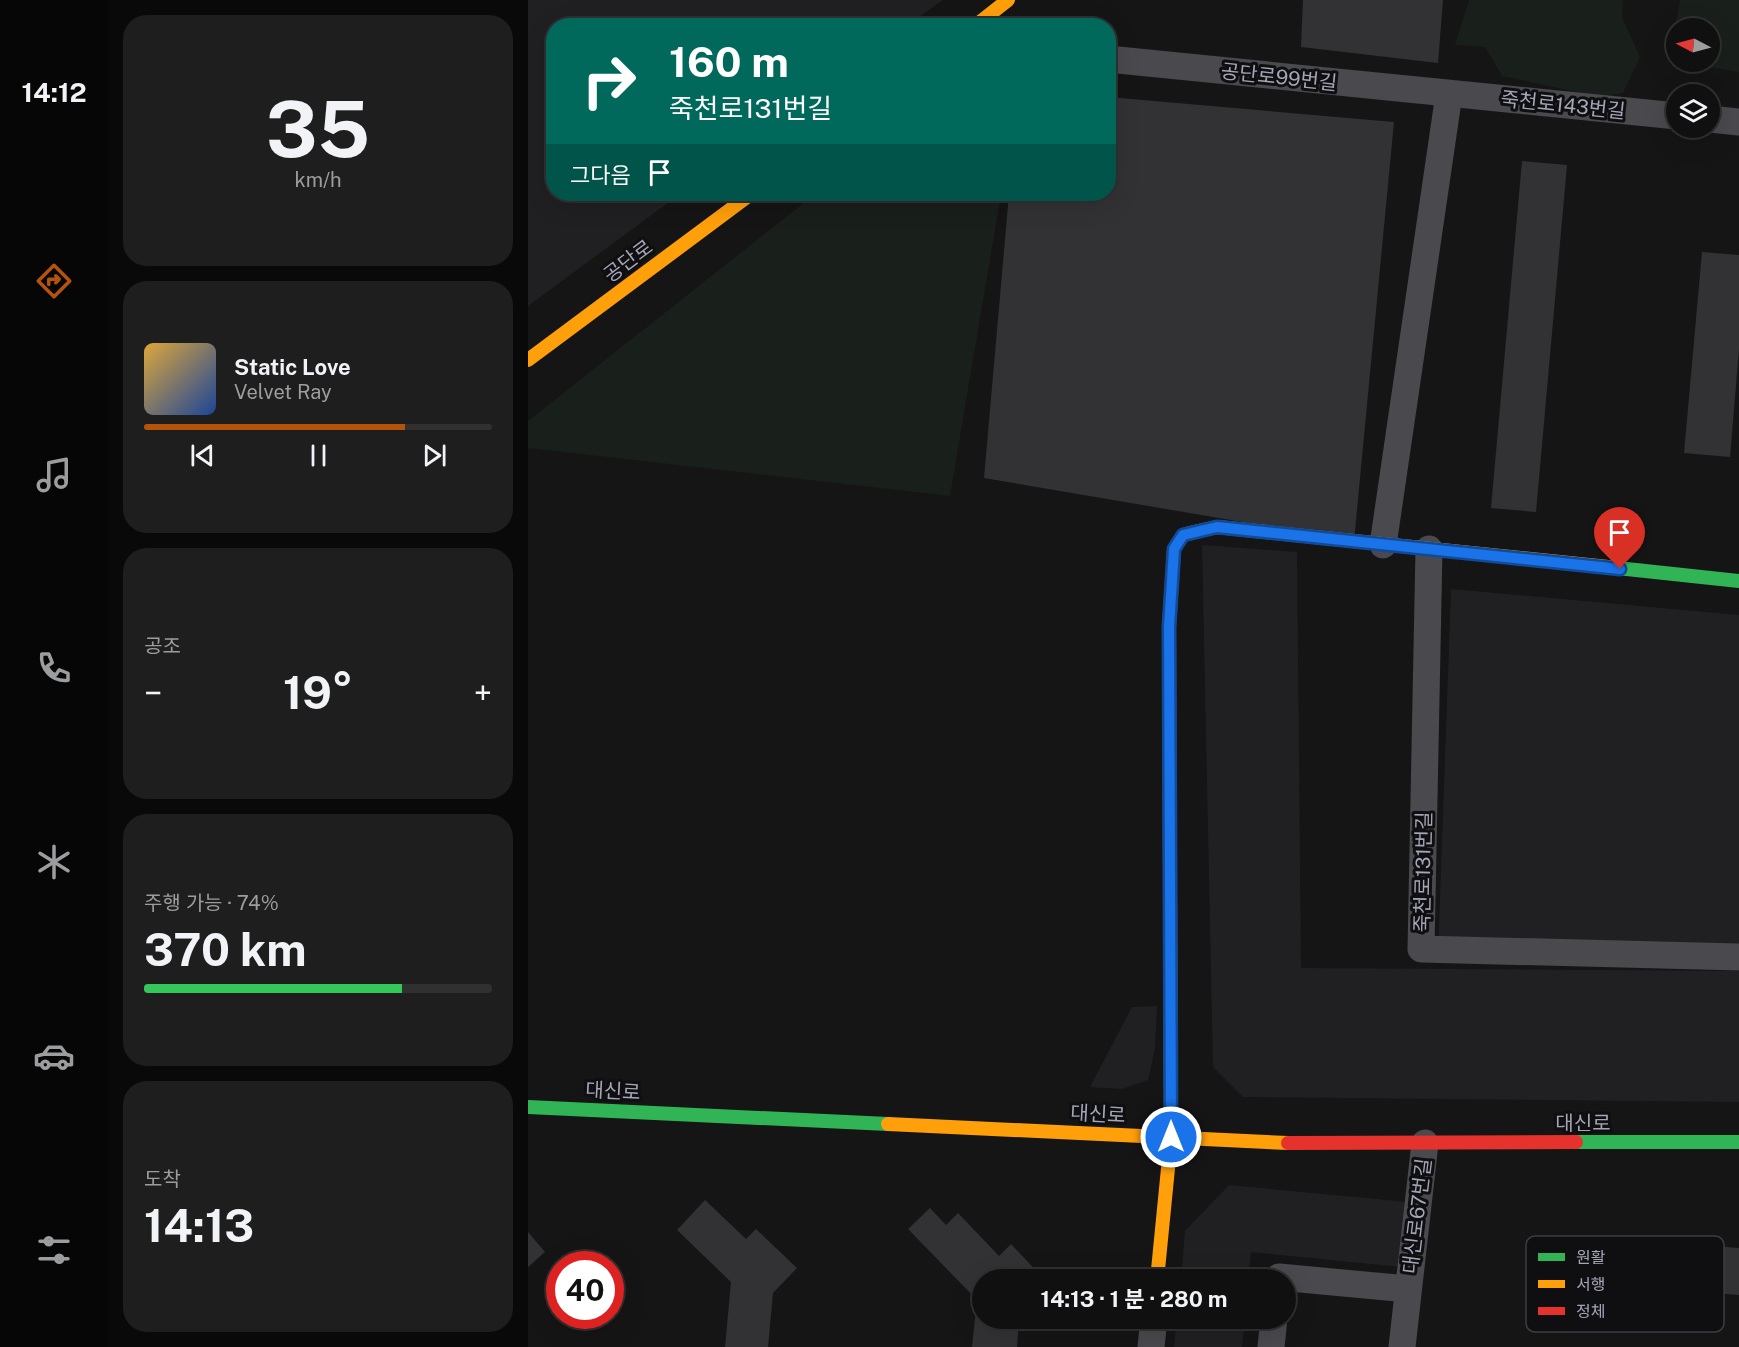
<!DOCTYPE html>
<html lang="ko">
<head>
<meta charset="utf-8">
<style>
  :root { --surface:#101010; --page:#1e1e1e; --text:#f1f3f6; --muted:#9c9d9f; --line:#303030; --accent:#b45309 }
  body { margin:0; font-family:"Public Sans","Noto Sans KR",sans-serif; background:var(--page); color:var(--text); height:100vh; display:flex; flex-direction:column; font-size:22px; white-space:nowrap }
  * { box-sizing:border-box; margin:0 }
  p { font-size:20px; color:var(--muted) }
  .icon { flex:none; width:33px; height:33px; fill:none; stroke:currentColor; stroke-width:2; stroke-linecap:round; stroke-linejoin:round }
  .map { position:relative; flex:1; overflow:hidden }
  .drawer { display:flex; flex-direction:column; gap:15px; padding:15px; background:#090909; width:420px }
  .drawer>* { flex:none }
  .banner { position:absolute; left:18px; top:18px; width:570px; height:183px; border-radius:24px; box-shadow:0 6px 24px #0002,0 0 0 2px var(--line); background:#00695c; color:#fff; overflow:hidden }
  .needle { width:39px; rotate:276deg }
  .controls { position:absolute; left:1138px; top:18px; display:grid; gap:12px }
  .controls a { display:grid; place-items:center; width:54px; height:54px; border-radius:50%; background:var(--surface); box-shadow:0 6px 24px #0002,0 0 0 2px var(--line); font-size:30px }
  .speed { position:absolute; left:18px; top:1251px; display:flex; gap:12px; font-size:30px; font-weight:700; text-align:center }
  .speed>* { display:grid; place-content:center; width:78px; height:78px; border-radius:50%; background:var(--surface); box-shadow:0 6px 24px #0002,0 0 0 2px var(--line); line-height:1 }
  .speed .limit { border:9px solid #d22; background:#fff; color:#111 }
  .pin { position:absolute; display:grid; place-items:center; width:51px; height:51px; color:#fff; margin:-62px -26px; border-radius:50% 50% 50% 0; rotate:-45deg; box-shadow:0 0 6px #0007 }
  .pin .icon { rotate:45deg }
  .me { position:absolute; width:66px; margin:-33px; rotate:0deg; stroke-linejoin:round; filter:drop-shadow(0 0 4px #0008) }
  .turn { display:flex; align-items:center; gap:21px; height:126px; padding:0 24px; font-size:27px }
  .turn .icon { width:78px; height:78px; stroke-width:2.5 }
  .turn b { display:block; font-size:42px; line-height:51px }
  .then { display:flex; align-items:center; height:57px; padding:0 24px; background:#0003; gap:12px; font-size:22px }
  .big { font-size:45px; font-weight:700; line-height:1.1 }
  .drawer .card { flex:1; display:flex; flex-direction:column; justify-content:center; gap:9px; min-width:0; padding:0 21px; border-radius:24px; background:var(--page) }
  .drawer .dial { align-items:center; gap:0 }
  .dial b { font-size:78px; line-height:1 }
  .song { display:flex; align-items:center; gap:18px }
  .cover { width:72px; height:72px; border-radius:9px; background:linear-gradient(135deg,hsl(40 70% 55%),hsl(220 70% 35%)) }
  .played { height:6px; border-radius:3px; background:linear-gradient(90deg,var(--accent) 75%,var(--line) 75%) }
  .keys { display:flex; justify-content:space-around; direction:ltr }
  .heat { display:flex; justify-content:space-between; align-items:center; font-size:33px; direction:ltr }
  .charge { height:9px; border-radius:4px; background:linear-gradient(90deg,#34c759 74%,var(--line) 0) }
  .trip { position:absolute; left:444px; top:1269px; width:324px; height:60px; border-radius:30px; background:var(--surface); box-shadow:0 6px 24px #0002,0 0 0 2px var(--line); font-weight:700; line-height:60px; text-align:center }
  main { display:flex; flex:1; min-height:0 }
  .menu { display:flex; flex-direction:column; width:108px; justify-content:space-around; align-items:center; background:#060606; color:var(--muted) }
  .menu .icon { width:42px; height:42px }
  .menu .on { color:var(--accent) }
  .menu b { font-size:27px; color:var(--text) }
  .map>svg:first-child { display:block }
  .built { fill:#201f22 }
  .green { fill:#191f1b }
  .building { fill:#323235 }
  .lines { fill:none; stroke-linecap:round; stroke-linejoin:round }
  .street { stroke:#49494e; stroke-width:27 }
  .fast { stroke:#30b455; stroke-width:14 }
  .slow { stroke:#ff9f0a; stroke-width:14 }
  .jam { stroke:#e5322d; stroke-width:14 }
  .route-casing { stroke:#114b97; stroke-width:15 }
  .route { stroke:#1a73e8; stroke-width:10 }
  .labels { text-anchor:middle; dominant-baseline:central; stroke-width:6; stroke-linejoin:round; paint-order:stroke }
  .street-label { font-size:20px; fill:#a4a6b7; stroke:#0f0f11 }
  .key { fill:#0f0f11; stroke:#3c3c43; stroke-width:1.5 }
  .key-label { font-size:16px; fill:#a4a6b7 }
</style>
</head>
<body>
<main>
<nav class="menu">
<b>14:12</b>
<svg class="icon on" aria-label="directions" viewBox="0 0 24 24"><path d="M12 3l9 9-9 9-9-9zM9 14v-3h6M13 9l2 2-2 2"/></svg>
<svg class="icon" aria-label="music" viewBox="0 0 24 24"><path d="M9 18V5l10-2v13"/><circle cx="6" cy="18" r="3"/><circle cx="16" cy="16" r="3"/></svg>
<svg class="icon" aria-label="phone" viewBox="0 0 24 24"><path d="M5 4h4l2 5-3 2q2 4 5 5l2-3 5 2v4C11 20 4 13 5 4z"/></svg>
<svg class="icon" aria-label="climate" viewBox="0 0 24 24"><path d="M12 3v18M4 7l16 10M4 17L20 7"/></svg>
<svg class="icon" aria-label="car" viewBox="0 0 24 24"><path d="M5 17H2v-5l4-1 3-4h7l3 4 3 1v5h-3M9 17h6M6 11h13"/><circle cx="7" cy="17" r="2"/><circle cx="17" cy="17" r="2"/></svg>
<svg class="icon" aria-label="filters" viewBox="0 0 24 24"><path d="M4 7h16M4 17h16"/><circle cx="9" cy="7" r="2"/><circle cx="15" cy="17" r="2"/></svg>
</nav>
<section class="drawer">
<div class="card dial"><b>35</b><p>km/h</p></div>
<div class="card">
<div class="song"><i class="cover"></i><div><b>Static Love</b><p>Velvet Ray</p></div></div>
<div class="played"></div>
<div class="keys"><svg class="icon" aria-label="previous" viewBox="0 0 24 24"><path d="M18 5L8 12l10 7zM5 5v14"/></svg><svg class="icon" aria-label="pause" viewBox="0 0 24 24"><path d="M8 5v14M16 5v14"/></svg><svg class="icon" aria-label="next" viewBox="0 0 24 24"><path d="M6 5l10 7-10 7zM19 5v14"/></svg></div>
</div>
<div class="card"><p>공조</p>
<div class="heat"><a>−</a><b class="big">19°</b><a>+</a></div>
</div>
<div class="card"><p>주행 가능 · 74%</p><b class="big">370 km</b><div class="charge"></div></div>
<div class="card"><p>도착</p><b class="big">14:13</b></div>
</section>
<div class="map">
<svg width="1211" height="1347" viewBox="0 0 1211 1347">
  <rect width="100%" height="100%" fill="#151515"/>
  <g class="built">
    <path d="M0 0H415L380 25 26 26V194H152L0 306Z"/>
    <path d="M674 545 769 552 773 968 1211 971V1102L715 1097 685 1067Z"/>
    <path d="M923 589 1211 615V955L910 957Z"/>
    <path d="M629 1006 627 1049 620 1080 594 1089 562 1087 604 1007Z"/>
    <path d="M701 1185 880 1202 874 1267 723 1252 720 1279 653 1280 657 1231Z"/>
    <path d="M649 1319H717L714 1347H646Z"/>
  </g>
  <g class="green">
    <path d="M941 0H1095L1094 17 1112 57 1095 93 1073 97 974 76 957 47 927 45Z"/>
    <path d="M1152 0H1211V72L1150 62H1182V28H1149V61L1142 60Z"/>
    <path d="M287 194H473L422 496 0 448V421Z"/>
  </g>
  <g class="building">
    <path d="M775 0H915L910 63 773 47Z"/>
    <path d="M580 97 866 122 826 541 456 478 481 194H580Z"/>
    <path d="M994 161 1039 165 1008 512 963 508Z"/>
    <path d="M1174 252 1211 255V349L1202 457 1156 453Z"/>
    <path d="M177 1200 218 1239 228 1229 269 1268 245 1293 240 1347H197L203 1282 149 1230Z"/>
    <path d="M402 1208 418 1225 430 1213 471 1256 483 1244 517 1280H454V1318H491L489 1347H444L449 1300 380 1229Z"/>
    <path d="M0 1232 17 1252 0 1267Z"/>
    <path d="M1109 1240 1211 1248V1295L1122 1288 1119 1315 1092 1313 1097 1257 1109 1256Z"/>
  </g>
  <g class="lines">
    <g class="street">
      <path d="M580 59 1149 116"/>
      <path d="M1182 119 1211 122"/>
      <path d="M855 545 921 94"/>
      <path d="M901 549 893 949 1211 957"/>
      <path d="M751 1280V1277L880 1289"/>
      <path d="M623 1347 626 1318"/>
      <path d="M743 1347 746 1318"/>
      <path d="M874 1347 897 1143"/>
    </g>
    <g class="fast">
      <path d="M1080 567 1211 581"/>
      <path d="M0 1107 360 1124"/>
      <path d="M1048 1142H1211"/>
    </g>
    <g class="slow">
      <path d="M447 26 480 0"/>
      <path d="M0 360 223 194"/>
      <path d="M662 533 689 527 1080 567"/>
      <path d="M360 1124 760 1143"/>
      <path d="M629 1280 643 1138 642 888"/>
    </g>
    <g class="jam">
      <path d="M642 888 641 627 646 549 655 535 662 533"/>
      <path d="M760 1143 1048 1142"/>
    </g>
  </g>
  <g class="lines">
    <defs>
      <path id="route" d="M643 1137 641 627 646 549 655 535 689 527 1092 569"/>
    </defs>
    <use href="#route" class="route-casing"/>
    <use href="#route" class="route"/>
  </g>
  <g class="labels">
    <g class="street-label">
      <text transform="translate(751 77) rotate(6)">공단로99번길</text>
      <text transform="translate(1035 105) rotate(6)">죽천로143번길</text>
      <text transform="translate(100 261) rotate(-37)">공단로</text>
      <text transform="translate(895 872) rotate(-89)">죽천로131번길</text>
      <text transform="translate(85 1091) rotate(3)">대신로</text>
      <text transform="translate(570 1114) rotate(3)">대신로</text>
      <text x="1055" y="1123">대신로</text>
      <text transform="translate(889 1216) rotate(-83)">대신로67번길</text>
    </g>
  </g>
  <rect x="998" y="1236" width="198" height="96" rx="9" class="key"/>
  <rect x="1010" y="1253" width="27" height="8" fill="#30b455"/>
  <rect x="1010" y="1280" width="27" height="8" fill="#ff9f0a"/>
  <rect x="1010" y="1307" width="27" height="8" fill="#e5322d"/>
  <g class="key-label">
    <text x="1048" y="1263">원활</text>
    <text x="1048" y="1290">서행</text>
    <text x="1048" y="1317">정체</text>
  </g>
</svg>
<div class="controls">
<a><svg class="needle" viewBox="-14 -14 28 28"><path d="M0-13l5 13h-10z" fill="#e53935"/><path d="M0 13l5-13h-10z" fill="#9c9d9f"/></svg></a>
<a><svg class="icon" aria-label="layers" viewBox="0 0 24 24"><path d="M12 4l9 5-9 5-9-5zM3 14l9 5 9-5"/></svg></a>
</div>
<div class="speed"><div class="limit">40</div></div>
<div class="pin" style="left:1092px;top:569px;background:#d93025"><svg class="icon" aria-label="arrive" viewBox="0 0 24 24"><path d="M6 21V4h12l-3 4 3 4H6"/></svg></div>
<svg class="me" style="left:643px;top:1137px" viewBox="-20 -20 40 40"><circle r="17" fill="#1a73e8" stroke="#fff" stroke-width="3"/><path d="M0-11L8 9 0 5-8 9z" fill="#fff"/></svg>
<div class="trip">14:13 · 1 분 · 280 m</div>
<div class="banner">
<div class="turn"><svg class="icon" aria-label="right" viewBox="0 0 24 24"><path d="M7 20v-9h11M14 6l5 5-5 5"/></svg><div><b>160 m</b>죽천로131번길</div></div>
<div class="then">그다음<svg class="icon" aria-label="arrive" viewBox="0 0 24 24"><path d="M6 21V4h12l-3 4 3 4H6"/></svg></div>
</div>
</div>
</main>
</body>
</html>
